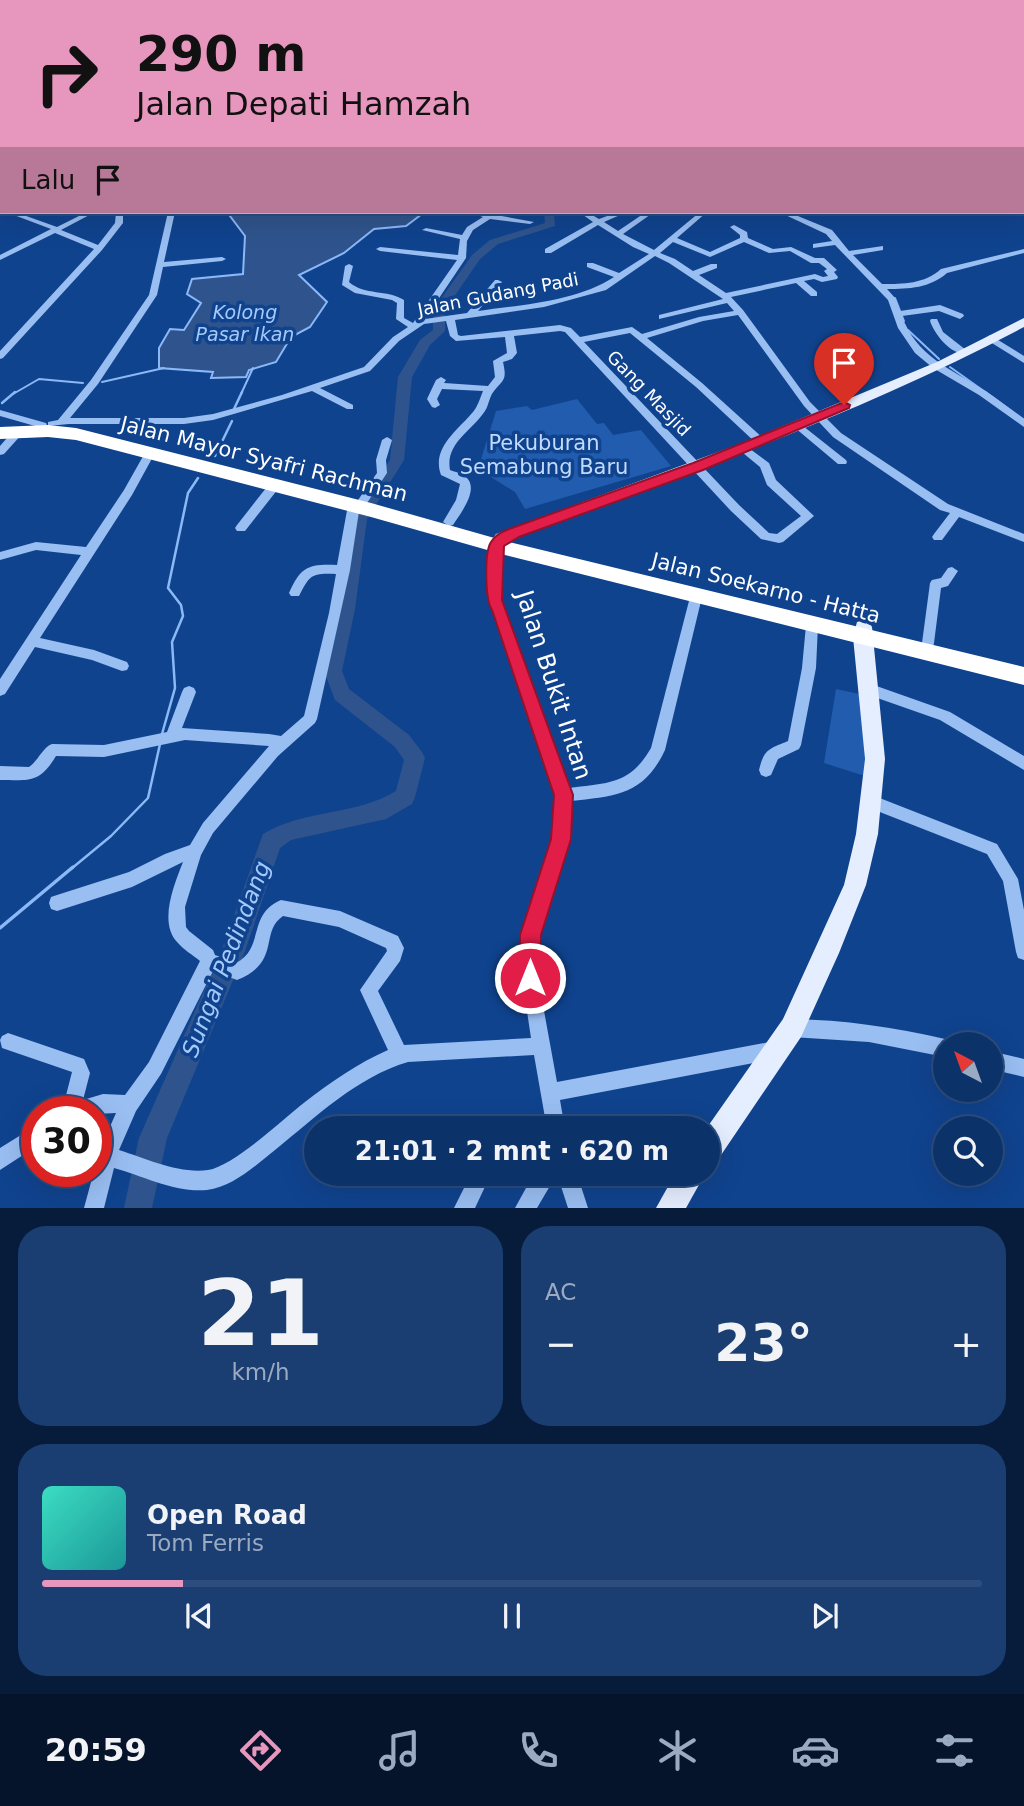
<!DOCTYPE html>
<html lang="id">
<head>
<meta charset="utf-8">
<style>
  :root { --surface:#0c326a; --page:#1a3e72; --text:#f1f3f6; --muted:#9aaac1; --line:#2c4d7e; --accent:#e797bd }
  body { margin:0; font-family:"DejaVu Sans",sans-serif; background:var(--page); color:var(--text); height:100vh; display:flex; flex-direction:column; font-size:26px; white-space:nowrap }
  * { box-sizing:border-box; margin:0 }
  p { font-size:23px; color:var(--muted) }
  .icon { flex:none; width:38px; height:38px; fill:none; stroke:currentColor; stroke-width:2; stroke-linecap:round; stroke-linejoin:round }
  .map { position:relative; height:1208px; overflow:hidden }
  .side { display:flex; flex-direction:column; gap:18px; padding:18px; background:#071c3a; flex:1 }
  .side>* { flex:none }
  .guide { position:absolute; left:0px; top:0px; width:1026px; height:214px; box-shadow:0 7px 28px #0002,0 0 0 2px var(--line); background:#e797bd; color:#111; overflow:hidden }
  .needle { width:46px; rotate:319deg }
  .controls { position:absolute; left:933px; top:1032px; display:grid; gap:14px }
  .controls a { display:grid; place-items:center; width:70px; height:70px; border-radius:50%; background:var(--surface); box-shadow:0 7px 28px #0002,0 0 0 2px var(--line); font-size:35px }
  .speed { position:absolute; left:21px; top:1096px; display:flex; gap:14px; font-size:35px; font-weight:700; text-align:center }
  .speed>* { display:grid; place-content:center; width:91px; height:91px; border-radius:50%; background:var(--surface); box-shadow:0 7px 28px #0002,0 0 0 2px var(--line); line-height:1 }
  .speed .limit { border:10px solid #d22; background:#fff; color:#111 }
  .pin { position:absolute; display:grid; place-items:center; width:60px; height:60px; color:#fff; margin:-72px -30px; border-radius:50% 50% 50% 0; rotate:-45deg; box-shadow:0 0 7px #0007 }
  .pin .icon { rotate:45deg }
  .me { position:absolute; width:77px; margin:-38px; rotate:0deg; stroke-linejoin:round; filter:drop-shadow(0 0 5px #0008) }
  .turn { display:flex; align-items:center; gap:24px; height:147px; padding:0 21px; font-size:32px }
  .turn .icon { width:91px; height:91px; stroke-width:2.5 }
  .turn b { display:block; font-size:49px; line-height:60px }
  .then { display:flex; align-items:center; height:66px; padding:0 21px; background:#0003; gap:14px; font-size:26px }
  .big { font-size:52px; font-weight:700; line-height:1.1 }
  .side .card { flex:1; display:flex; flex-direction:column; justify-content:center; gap:10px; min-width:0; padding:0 24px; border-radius:28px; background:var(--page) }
  .side .dial { align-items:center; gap:0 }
  .dial b { font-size:91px; line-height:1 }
  .song { display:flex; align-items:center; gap:21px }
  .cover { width:84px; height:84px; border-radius:10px; background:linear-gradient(135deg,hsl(170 70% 55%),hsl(180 70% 35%)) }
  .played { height:7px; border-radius:4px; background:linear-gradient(90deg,var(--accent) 15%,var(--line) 15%) }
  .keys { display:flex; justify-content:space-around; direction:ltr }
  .heat { display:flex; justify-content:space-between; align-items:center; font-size:38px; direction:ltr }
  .side .tiles { flex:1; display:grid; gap:18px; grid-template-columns:1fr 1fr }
  .card:last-child { grid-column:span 2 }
  .trip { position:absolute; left:304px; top:1116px; width:416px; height:70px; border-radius:35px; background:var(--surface); box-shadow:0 7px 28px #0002,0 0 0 2px var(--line); font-weight:700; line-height:70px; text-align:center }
  .tabs { display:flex; height:112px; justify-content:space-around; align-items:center; background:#05142a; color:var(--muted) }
  .tabs .icon { width:49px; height:49px }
  .tabs .on { color:var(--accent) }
  .tabs b { font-size:32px; color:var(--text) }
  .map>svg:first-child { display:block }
  .green { fill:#225cae }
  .water { fill:#2f548d; stroke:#8bb8f6; stroke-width:2 }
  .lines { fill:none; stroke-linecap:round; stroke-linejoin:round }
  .stream-far2 { stroke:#8bb8f6; stroke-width:2 }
  .stream-far1 { stroke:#8bb8f6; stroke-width:2.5 }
  .stream { stroke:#8bb8f6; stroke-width:3.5 }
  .river { fill:#2f548d; fill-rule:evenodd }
  .minor { fill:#99bef2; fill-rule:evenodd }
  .major { fill:#e5eeff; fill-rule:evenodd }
  .highway { fill:#fff; fill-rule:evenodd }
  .route { fill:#e11d48; stroke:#92132f; stroke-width:2 }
  .labels { text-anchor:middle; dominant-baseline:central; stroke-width:7; stroke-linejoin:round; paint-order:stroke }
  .far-street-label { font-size:18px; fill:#fff; stroke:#10438e }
  .far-water-label { font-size:19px; font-style:italic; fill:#a5c9fa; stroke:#10438e }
  .park-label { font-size:21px; fill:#c1dafd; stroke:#10438e }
  .street-label { font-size:21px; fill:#fff; stroke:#10438e }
  .water-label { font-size:23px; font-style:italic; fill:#a5c9fa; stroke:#10438e }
  .near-street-label { font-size:24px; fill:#fff; stroke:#10438e }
</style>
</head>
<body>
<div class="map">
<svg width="1024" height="1208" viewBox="0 0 1024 1208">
  <rect width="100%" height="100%" fill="#10438e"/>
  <g class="green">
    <path d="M577 399 597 424 604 423 613 435 641 430 671 466 525 509 515 492 478 469 496 411 527 406 532 410Z"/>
    <path d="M836 689 864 695 865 776 824 763Z"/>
  </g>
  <path class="water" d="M227 212 422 214 406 226 374 229 344 253 299 275 327 302 310 327 291 337 276 362 249 370 246 377 211 378 213 372 159 368V348L170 329 184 330 201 303 187 294 192 279 243 274 245 236Z"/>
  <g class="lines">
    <g class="stream-far2">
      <path d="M895 298 904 321"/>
      <path d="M908 330 939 359"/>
      <path d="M950 367 988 394"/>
      <path d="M102 382 164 368"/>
      <path d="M13 394 39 379 83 383"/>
      <path d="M241 394 253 368"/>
    </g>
    <g class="stream-far1">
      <path d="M985 392 1024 420"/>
      <path d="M2 403 15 392"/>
      <path d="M234 409 242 392"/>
      <path d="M215 456 232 421"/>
      <path d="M162 734 175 688 172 642 183 616 181 605 168 588 188 493 198 478"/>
      <path d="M71 869 111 836 148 798 160 744"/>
    </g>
    <path class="stream" d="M0 928 73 867"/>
    <path class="river" d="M544 212H554L555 226 498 244 480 259 445 310V331L430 345 412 377 404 460 367 519 355 609 342 671 349 689 409 735 422 752 425 758 415 797 412 804 386 819 291 840 280 848 244 954 167 1138 152 1208H124L139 1138 221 952 263 834C304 809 356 816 396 791L404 760 395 747 335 700 324 671 337 609 351 519 390 460 398 377 420 340 433 330V310L472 255 490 240 545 223Z"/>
    <g class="minor">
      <path d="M257 0H263L255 2Z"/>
      <path d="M363 0H367L368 2H364Z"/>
      <path d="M635 0H641L633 2Z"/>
      <path d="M753 0H757L758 2H754Z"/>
      <path d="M778 0H782L783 2H779Z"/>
      <rect x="0" y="9" width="2" height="3"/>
      <path d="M0 72 2 73V77L0 76Z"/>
      <rect x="0" y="128" width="2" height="4"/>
      <rect x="0" y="167" width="2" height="4"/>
      <path d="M1024 211V216L1015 212H1024Z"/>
      <path d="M6 212H15L57 227 87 212H95L61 230 98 245 115 223 116 212 123 213V223L102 250 3 358 0 359V351L94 249 55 233 0 260V255L51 229Z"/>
      <path d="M168 212H175L164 262 222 257 226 259 222 261 163 267 157 295 98 384 70 418H184L213 414 282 395 364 367 393 337 408 327 396 319 397 303 392 300 355 293 342 285 345 266 349 264 353 266 349 282C365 296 387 289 404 300V318L413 323 457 260 380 251 376 249 380 247 458 255 460 239 422 230 426 228 462 235 467 227 483 217 469 212 487 214 498 212 496 215 534 222 530 224 490 219 473 230 467 241 466 258 425 319 467 313 495 280H498L502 282 478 311C521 305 578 301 614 277L587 267V263H593L619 273 649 254 633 247 598 225 551 253H545V249L593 222 579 212H587L599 219 618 212H627L604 222 618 231 646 212H654L623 234 654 250 700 212H707L677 238 710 252 740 238V235L730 227 734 225 747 232 748 238 773 249 791 247 815 258H824L837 270 834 272 838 277 837 279 822 282 814 279 804 281 817 292V296H811L796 283 731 297 743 310 810 402 841 433 948 504 1024 534V542L959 517 942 540H934L932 537 934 534 950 513 940 510 833 437 804 406 738 315 703 321 647 338 702 383 764 439V443H756L696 387 630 333 584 342 739 505 769 533 777 534 801 516 767 485 760 467 737 448 742 445 746 446 769 463 776 480 814 516 783 542 779 543 761 539 731 511 565 332 560 331 514 336 517 353 512 359 503 362C507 380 504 379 494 391 489 397 489 405 485 411 472 431 445 443 450 470 455 472 462 473 466 477 480 489 460 514 453 525L449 526 443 522 456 500 460 484 441 475C431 448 458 430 473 412 478 406 480 398 483 391L442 389 437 399 440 405 435 408 432 407 427 399 436 380 441 377 446 380 444 383 488 386 495 377 493 361 507 353 505 337 456 341 450 336 446 321 424 324 399 341 370 371 320 388 353 405V409H347L312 391 213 420 184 424H69L48 426V422L58 420 91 380 149 295ZM673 242 710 257 744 242 769 253 790 251 811 263H819L827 269 824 271 828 276 823 277 815 274 726 293 699 275 717 268V264H711L693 271 675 259 660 253ZM655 256 669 263 723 299 659 315V319L727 303 734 311 699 317 642 334 632 327 580 337 571 328 560 325 461 336 458 335 455 320 544 307 606 290Z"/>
      <path d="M779 212H788L832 230 849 251 883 246V250L853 255 882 284C904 284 924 284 941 269L1024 249V253L947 273C930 288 909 289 887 289L896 299 900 311 940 305 963 314 964 316 960 319 939 311 902 316C916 356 951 369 984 390 998 399 1011 410 1024 419V427L979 395 933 368 915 353 898 328 888 300 835 245 813 248V244L832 241 826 234Z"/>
      <path d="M931 319H937L943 332 966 350V354C950 354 935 335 930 321Z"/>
      <path d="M990 335 1024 356V363L987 340 986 338Z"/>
      <path d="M0 410 46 423 47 425 42 428 0 416Z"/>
      <path d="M798 422 846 460 847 462 846 464H838L794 427 793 425Z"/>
      <path d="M18 429 23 432 22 434 4 454 0 455V446L14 430Z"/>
      <path d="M387 437 392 440 386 460 387 473 367 503H359L358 500 377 473 376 460 382 440Z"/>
      <path d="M150 450 155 453 132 495 40 638 94 650 127 662 129 666 127 670 122 671 92 660 35 647 5 694 0 696V679L81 555 36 550 0 560V552L36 542 86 547 124 490 146 451Z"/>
      <path d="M274 482 279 486 278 489 245 531H237L235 528 237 525 270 483Z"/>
      <path d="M354 501 360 505 350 570 317 719 315 723 278 756 213 833 201 855 185 907 186 927 189 931 213 950 215 955 236 963C265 948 247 914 281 900L340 911 398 936 404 948 400 961 378 991 404 1045 531 1038 522 978V935L553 839 557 795 493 610 488 601 490 545 496 541 502 545 500 600 505 608 569 788C607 783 630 785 651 748L690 597 692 594H700L702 597 665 750C644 795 616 796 571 801L569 839 538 935V978L557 1082 775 1041 781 1044 784 1050 781 1056 775 1059 560 1100 565 1129H547L534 1055 408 1062C357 1077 316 1117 275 1150 256 1165 233 1187 207 1190 176 1193 143 1176 114 1168L104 1208H84L94 1171H96L97 1156 116 1113 96 1114V1111H62L72 1072 2 1048 0 1040 2 1036 8 1033 84 1059 90 1073 83 1100 103 1094 125 1095 149 1062 200 961C193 955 184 950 178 943 158 923 174 885 183 862L132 887 57 911 51 909 49 903 51 897 57 895 129 872 165 854 190 845 203 823 269 746 185 740 104 757 56 756C39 784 29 780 0 780V766L29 767C38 761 43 747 52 744L104 745 167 732 182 692 184 688 189 686 194 688 196 692 182 728 269 734 281 736 304 716 329 613 336 574C311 573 310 575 299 596H291L289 593C301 566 309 564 337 565L348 505ZM283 916 339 927 386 948 387 951 360 990 388 1050C358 1063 331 1082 305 1102 283 1119 234 1166 208 1170 179 1174 147 1159 119 1150L136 1111 161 1074 213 971 237 980C282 962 259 932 283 916Z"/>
      <path d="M952 567 958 571 948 586 941 588 934 643 933 647H923L922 643 930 583 932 580 941 578 948 568Z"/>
      <path d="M812 620 816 621 818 625 816 668 801 745 799 749 778 759 771 775 766 777 761 775 759 770C764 749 769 749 788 741L802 668 806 625 808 621Z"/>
      <path d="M868 683 950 712 1024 756V770L940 720 863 693 861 689 863 685Z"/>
      <path d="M872 795 997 844 1018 879 1024 910V960L1018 958 1016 952 1003 881 987 854 867 807 865 802 867 797Z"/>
      <path d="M792 1019C844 1020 894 1027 945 1039L951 1042 953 1045H945V1057L869 1042 792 1037 786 1034 783 1028 786 1022Z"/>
      <path d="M990 1051 1024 1059V1077L990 1069Z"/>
      <path d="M37 1125V1146L0 1170V1148Z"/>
      <path d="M471 1174H491L475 1208H454Z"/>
      <path d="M510 1174H557L537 1208H515L526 1188 513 1181Z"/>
      <path d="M557 1174H577L588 1208H568Z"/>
    </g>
    <g class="major">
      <path d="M1024 318V327C863 412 690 473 520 537 511 541 505 548 496 551L488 545 496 534 737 445 937 362Z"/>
      <path d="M863 620 869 622 872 627 885 759 878 834 866 885 839 953 801 1037 719 1158 709 1162V1129H706L783 1019 844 885 856 834 865 759 853 637 857 622Z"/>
      <path d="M675 1174H705L686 1208H656Z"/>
    </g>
    <path class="highway" d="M48 425 76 428 371 503 505 541 1024 667V685L505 555 371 517 76 440 48 437 0 439V427Z"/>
  </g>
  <path class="route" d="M844 402 850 405 849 408 703 470 519 537 504 546 502 600 573 795 571 839 541 935V978L538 986 530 989 522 986 519 978 520 935 551 839 554 795 492 610C485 600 484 553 491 542 495 535 501 532 509 529L693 463Z"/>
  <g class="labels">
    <g class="far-street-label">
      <text transform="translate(498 294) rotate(-11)">Jalan Gudang Padi</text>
      <text transform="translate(649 393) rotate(46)">Gang Masjid</text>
    </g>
    <g class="far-water-label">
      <text x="245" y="312">Kolong<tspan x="245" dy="22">Pasar Ikan</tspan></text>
    </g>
    <g class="park-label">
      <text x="544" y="443">Pekuburan<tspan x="544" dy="24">Semabung Baru</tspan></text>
    </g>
    <g class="street-label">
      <text transform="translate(264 459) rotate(14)">Jalan Mayor Syafri Rachman</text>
      <text transform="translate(766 588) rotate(14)">Jalan Soekarno - Hatta</text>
    </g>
    <g class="water-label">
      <text transform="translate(226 959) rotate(-69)">Sungai Pedindang</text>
    </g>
    <g class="near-street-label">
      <text transform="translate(554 685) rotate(72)">Jalan Bukit Intan</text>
    </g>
  </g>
</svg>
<div class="controls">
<a><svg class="needle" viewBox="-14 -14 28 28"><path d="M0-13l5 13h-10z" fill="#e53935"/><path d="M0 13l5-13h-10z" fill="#9aaac1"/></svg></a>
<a><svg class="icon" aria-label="search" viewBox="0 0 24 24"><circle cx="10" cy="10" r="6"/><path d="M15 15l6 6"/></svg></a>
</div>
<div class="speed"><div class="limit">30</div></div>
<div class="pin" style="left:844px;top:405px;background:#d93025"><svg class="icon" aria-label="arrive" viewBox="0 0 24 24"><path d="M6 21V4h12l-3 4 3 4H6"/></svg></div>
<svg class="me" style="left:530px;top:978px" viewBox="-20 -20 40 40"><circle r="17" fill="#e11d48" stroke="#fff" stroke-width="3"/><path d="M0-11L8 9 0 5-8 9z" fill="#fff"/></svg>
<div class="trip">21:01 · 2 mnt · 620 m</div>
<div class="guide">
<div class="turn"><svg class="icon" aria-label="right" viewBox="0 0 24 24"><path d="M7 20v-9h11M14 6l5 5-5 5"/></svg><div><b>290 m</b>Jalan Depati Hamzah</div></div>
<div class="then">Lalu<svg class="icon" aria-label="arrive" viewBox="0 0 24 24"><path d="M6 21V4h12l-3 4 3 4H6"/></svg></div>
</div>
</div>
<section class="side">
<div class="tiles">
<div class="card dial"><b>21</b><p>km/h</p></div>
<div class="card"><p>AC</p>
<div class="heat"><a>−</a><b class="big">23°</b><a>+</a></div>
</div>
<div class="card">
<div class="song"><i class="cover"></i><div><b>Open Road</b><p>Tom Ferris</p></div></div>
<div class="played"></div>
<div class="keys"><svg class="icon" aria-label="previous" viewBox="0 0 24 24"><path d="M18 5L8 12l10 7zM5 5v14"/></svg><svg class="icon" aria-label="pause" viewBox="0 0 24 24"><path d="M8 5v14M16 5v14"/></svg><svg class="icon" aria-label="next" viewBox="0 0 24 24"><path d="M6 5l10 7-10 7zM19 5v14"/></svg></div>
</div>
</div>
</section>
<nav class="tabs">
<b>20:59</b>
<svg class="icon on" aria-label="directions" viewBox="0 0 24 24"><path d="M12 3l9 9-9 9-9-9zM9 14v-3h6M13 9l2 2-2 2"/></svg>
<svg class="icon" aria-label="music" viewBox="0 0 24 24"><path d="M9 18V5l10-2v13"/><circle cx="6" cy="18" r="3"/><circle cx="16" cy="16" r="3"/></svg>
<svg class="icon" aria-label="phone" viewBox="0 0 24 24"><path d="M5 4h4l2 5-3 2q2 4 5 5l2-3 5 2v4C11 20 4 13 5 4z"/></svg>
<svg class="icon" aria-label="climate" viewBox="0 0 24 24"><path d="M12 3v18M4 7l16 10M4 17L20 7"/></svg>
<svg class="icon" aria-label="car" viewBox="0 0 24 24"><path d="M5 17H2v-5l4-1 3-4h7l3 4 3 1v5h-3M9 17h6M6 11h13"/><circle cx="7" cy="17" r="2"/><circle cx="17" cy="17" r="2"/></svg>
<svg class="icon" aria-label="filters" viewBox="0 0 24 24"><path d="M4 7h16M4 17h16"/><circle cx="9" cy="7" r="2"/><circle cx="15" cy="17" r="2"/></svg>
</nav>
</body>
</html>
